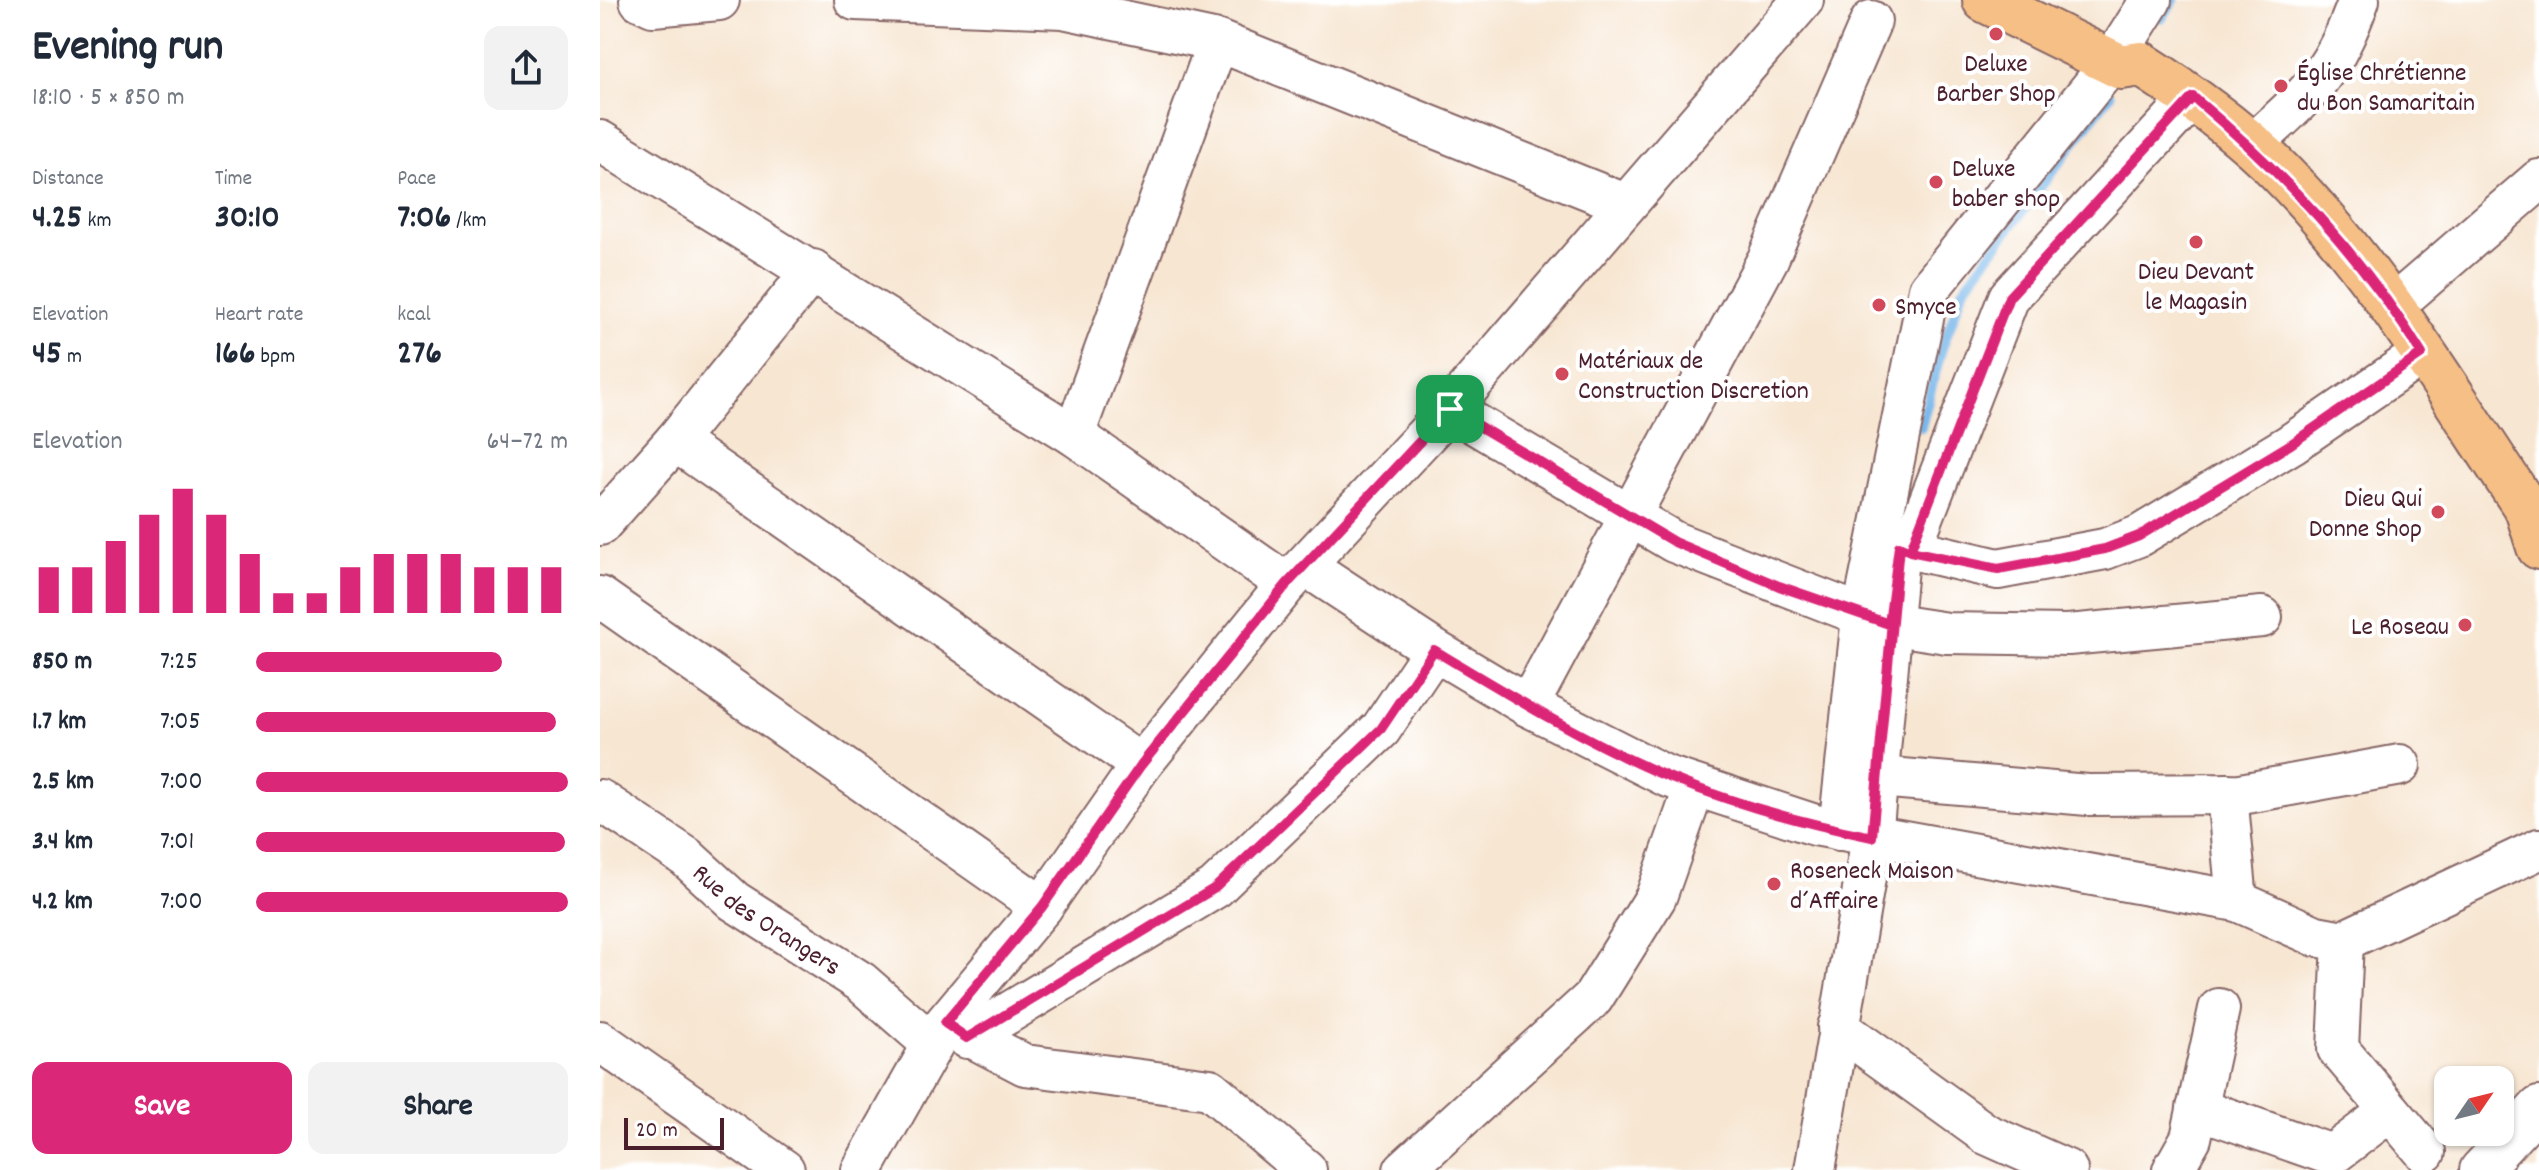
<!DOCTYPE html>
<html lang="en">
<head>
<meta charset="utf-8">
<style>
	:root { --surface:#fff; --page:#f2f2f3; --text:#1f2937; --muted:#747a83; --accent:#db2777 }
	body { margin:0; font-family:Dekko,sans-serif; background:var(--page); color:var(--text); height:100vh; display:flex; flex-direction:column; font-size:30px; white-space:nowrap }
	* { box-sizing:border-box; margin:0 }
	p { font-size:26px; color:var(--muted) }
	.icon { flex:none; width:44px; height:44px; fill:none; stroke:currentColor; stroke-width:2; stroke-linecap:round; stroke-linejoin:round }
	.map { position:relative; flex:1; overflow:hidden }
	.sheet { display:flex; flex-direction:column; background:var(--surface); width:600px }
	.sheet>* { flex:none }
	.needle { width:52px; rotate:55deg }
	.controls { position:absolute; left:1834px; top:1066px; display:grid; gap:16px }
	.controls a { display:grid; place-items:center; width:80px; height:80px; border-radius:16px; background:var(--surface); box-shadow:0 2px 6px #0004; font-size:40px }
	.scale { position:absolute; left:24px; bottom:20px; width:100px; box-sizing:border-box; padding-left:8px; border:4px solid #4a1f2b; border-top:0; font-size:22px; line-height:28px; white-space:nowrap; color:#4a1f2b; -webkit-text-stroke:6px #fff; paint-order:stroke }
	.pin { position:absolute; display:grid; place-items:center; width:68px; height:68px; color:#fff; margin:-34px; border-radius:16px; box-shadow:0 4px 12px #0006 }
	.round { display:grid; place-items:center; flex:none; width:84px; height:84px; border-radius:16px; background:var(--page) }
	.head { display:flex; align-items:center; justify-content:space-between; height:136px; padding:0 32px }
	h1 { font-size:44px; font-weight:700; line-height:60px }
	.figures { display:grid; grid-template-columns:repeat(3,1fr); gap:12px; height:136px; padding:8px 32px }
	.figures div { display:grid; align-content:center }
	.figures b { font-size:34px; font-weight:700 }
	.figures small { font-size:22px; font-weight:400 }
	.figures p { font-size:22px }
	.chart { height:224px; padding:16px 32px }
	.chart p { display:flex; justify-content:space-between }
	.chart svg { width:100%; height:144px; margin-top:8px; stroke:var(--accent); stroke-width:6 }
	.button { display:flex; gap:16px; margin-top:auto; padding:16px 32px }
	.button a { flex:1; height:92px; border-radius:16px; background:var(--accent); color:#fff; font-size:32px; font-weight:700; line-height:92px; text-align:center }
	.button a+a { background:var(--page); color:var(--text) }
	ul { padding:0 32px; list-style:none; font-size:26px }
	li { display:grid; grid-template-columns:128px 96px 1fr; align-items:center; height:60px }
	li i { height:20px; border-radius:10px; background:var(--accent) }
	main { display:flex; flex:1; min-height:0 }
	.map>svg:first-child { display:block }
</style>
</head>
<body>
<main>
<section class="sheet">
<div class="head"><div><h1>Evening run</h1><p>18:10 · 5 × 850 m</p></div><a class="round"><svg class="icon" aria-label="share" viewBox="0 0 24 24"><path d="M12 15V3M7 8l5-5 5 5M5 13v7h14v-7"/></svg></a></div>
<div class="figures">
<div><p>Distance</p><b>4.25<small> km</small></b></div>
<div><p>Time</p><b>30:10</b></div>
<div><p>Pace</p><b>7:06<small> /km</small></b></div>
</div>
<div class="figures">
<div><p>Elevation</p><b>45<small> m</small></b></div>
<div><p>Heart rate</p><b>166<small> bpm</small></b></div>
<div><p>kcal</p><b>276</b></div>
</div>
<div class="chart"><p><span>Elevation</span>64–72 m</p>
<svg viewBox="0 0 160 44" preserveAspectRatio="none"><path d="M5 44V30M15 44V30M25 44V22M35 44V14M45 44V6M55 44V14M65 44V26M75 44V38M85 44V38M95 44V30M105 44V26M115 44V26M125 44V26M135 44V30M145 44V30M155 44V30"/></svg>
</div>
<ul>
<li><b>850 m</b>7:25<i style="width:79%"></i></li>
<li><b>1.7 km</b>7:05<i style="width:96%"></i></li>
<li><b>2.5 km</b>7:00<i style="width:100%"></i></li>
<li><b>3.4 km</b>7:01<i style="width:99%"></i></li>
<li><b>4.2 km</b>7:00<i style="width:100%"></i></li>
</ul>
<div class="button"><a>Save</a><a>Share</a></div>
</section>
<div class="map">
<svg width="1939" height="1170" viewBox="0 0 1939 1170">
	<rect width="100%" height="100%" fill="#fff"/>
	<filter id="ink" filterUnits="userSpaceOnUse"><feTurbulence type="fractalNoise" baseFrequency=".0125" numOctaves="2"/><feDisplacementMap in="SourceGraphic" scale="16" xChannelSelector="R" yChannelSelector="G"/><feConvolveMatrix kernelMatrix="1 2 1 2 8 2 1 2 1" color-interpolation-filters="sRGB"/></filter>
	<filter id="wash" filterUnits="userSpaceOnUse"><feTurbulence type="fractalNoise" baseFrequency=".006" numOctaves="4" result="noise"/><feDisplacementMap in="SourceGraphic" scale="32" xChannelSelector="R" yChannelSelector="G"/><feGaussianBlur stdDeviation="1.8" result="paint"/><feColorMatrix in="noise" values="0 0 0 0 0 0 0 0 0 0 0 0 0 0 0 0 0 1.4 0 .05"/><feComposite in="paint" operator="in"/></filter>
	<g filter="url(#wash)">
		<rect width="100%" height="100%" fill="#f7e6d2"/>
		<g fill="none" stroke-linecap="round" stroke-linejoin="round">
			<path stroke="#77b7eb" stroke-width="10" d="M1562,18L1574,0
				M1321,427L1341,351L1363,290L1510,95"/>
		</g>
	</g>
	<g filter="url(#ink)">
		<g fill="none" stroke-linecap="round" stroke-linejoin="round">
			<g stroke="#876565" stroke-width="44">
				<g id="minor">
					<path d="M40,0L53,6L119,0"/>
					<path d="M255,0L463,8L618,41L474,435"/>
					<path d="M618,41L1025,204"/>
					<path d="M0,141L474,435L687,584"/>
					<path d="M1651,146C1708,94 1733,75 1759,0"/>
					<path d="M213,270L75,441L541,765"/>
					<path d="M1793,306L1939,180"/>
					<path d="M850,409L1074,542L1282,623L1347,633L1468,635L1662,617"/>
					<path d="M0,525L75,441"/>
					<path d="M1310,551L1409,297L1593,97"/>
					<path d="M706,566L834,650L928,706L1066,776L1215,825L1637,901"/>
					<path d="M0,597L442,907"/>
					<path d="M928,706L1168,259L1271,21"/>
					<path d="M1279,777L1488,795L1641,794L1800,765"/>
					<path d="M1627,794L1637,901L1716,936L1743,941L1738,1049L1825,1152"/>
					<path id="s1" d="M0,800L86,857L134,901L261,982L331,1043"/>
					<path d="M1239,830L1262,617L1329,289L1512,62L1551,0"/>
					<path d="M1743,941L1939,849"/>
					<path d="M352,1027L425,1065L610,1089L706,1170"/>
					<path d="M1238,1027L1386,1134L1467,1170"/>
					<path d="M367,1038L615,888L781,729L834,650"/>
					<path d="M0,1041L184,1170"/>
					<path d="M1597,1108L1732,1155L1790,1111"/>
					<path d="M262,1170L345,1023L442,907L541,765L687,584L850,409L1203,0"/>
					<path d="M804,1170L993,998L1056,897L1095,786"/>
					<path d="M1215,1170L1272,837L1299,546L1398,569L1505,549L1539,536L1691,444L1822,354"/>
					<path d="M1573,1170L1591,1138L1619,1009"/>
					<path d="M1880,1170L1939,1107"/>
				</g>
			</g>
			<g stroke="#876565" stroke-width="48">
				<path id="major" d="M1385,0L1521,67L1541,64C1585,92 1629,123 1667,159C1772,260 1846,389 1927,509L1939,547"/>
			</g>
			<use href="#minor" stroke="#fff" stroke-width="40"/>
			<use href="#major" stroke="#f5bf86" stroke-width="44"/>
		</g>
	</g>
	<g fill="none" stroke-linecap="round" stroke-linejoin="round" filter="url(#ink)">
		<g stroke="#fff" stroke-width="16">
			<path id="route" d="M850,409L687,584L541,765L442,907L345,1023L367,1038L615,888L781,729L834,650C909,695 986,742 1066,776C1131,803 1203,823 1272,837L1299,546L1310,551L1409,297L1593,97C1682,172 1761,254 1822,354L1691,444L1539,536L1505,549L1398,569L1310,551L1299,546L1289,624L1179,586L1074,542L850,409"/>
		</g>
		<use href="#route" stroke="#db2777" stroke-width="10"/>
	</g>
	<g fill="#d1495b" stroke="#fff" stroke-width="3">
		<circle cx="1396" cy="34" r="8"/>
		<circle cx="1681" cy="86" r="8"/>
		<circle cx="1336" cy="182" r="8"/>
		<circle cx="1596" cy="242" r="8"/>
		<circle cx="1279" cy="305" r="8"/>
		<circle cx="962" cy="374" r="8"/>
		<circle cx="1838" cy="512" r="8"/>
		<circle cx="1865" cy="625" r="8"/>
		<circle cx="1174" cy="884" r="8"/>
	</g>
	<g text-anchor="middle" stroke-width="8" stroke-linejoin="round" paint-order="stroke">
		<g font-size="26" fill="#4a1f2b" stroke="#fff" text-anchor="start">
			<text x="1396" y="71" text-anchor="middle">Deluxe<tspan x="1396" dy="30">Barber Shop</tspan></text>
			<text x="1697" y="80">Église Chrétienne<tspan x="1697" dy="30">du Bon Samaritain</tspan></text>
			<text x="1352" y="176">Deluxe<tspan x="1352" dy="30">baber shop</tspan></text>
			<text x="1596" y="279" text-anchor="middle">Dieu Devant<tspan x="1596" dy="30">le Magasin</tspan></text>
			<text x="1295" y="314">Smyce</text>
			<text x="978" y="368">Matériaux de<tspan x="978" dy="30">Construction Discretion</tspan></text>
			<text x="1822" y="506" text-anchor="end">Dieu Qui<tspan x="1822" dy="30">Donne Shop</tspan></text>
			<text x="1849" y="634" text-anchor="end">Le Roseau</text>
			<text x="1190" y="878">Roseneck Maison<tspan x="1190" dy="30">d´Affaire</tspan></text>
		</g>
		<g font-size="26" fill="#4a1f2b" stroke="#fff">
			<text dy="9" stroke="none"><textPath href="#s1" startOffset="206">Rue des Orangers</textPath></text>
		</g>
	</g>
</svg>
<div class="controls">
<a><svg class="needle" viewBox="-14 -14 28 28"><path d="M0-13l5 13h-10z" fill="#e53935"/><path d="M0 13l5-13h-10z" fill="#747a83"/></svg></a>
</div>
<div class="scale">20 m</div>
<div class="pin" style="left:850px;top:409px;background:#1e9e55"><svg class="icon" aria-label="arrive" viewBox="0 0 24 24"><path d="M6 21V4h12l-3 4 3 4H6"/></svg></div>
</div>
</main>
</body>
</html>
